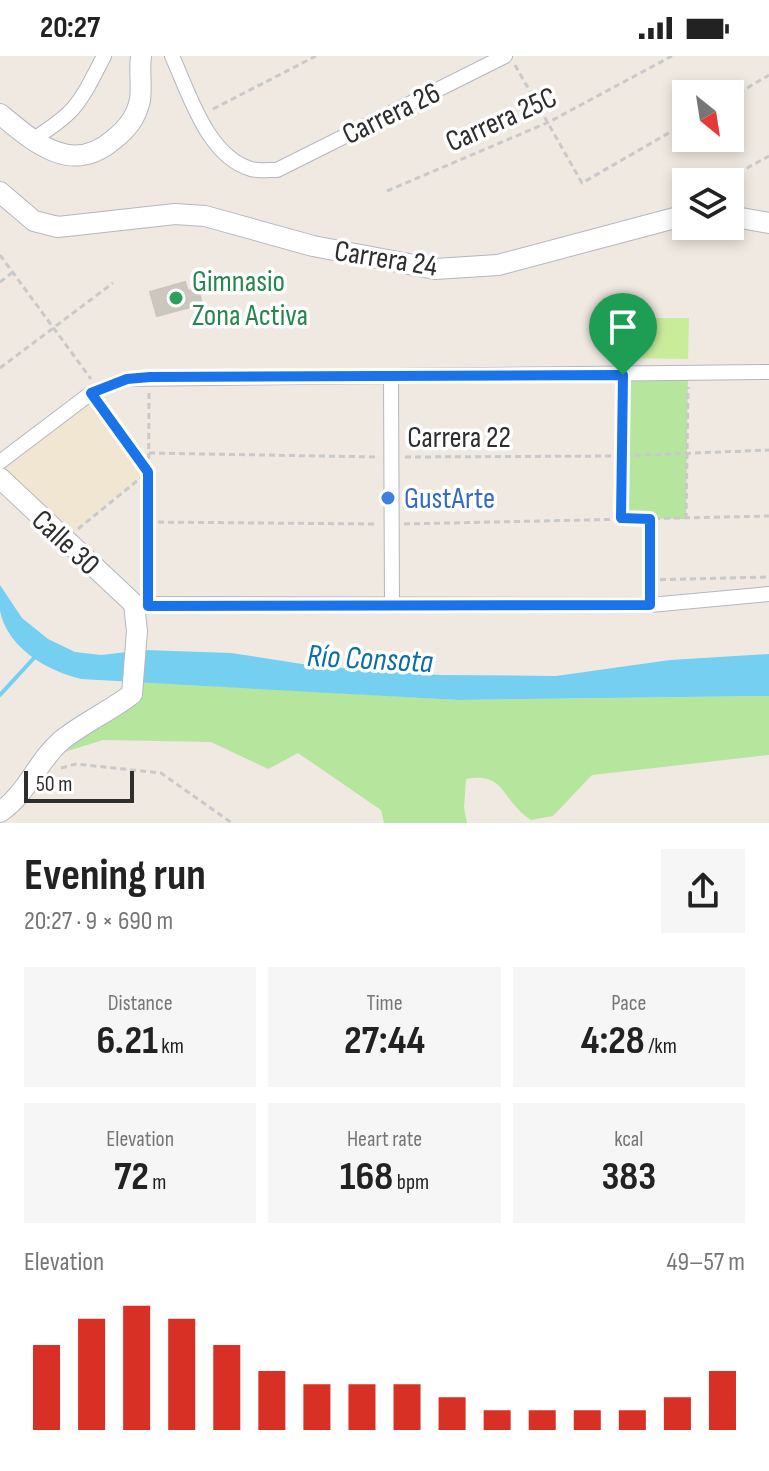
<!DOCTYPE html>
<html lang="en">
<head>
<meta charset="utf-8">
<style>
	:root { --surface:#fff; --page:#f6f6f6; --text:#222; --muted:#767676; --accent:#d93025 }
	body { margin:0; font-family:"Sofia Sans Condensed",sans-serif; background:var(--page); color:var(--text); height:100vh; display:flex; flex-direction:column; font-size:30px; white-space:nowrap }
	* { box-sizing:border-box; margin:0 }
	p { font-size:26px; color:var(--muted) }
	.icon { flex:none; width:44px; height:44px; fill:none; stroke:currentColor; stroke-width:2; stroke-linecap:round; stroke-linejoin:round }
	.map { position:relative; height:767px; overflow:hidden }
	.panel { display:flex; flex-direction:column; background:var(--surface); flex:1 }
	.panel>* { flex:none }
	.needle { width:52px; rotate:150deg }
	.tools { position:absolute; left:672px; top:24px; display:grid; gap:16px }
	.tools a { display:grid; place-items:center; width:72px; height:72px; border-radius:0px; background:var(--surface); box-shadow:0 4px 12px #0003; font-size:40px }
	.scale { position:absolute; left:24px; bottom:20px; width:110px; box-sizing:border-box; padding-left:8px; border:4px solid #2e2e2e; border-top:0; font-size:22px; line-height:28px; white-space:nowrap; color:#2e2e2e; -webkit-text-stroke:6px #fff; paint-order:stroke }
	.pin { position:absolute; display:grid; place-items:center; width:68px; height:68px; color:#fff; margin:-82px -34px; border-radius:50% 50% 50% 0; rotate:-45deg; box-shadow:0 0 8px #0007 }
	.pin .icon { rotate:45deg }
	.round { display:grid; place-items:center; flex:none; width:84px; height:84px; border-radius:0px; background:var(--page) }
	.summary { display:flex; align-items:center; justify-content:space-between; height:136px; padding:0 24px }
	h1 { font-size:44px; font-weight:700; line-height:60px }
	.metrics { display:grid; grid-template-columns:repeat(3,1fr); gap:12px; height:136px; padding:8px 24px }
	.metrics div { display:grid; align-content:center; border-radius:0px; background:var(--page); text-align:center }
	.metrics b { font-size:40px; font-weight:700 }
	.metrics small { font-size:22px; font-weight:400 }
	.metrics p { font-size:22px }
	.chart { height:224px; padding:16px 24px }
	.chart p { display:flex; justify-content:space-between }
	.chart svg { width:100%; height:144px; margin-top:8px; stroke:var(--accent); stroke-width:6 }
	.status { display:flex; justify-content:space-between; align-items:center; height:56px; padding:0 40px; background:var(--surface); direction:ltr }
	.status svg { height:22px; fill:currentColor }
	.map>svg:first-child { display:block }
</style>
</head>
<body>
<div class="status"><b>20:27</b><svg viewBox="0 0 49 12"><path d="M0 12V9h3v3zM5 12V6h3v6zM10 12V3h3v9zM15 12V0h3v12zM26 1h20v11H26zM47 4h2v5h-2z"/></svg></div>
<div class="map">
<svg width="769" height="767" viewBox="0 0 769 767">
	<rect width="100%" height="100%" fill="#efe9e1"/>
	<path fill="#f0e6d1" d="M91,337L148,416L63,485L0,422V406Z"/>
	<path fill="#b6e59e" d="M688,316L686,463L621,462L623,319Z
		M138,625L458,644L769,640V699L592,719L553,760L531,764C501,745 506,715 466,723L464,752L467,767H384L381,754L298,697L268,713L211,686L103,684L55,699Z"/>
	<path fill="#c9ec9a" d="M626,262H689L688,303L625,302Z"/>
	<path fill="#75cff0" d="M0,529L22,562L48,583L75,596L101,599L144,594L231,597L315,610L440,619L556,620L670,604L769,598V640L458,644L81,623C48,615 8,593 0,555C0,547 0,537 0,529Z"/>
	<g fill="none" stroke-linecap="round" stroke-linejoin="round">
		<path stroke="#75cff0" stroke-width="4" d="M0,639L34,602"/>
	</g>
	<path fill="#cbc7bf" stroke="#cbc5ba" stroke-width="2" d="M185,226L188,235L198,232L202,248L157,260L150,236Z"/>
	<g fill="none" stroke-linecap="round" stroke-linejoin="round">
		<g stroke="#b4b7c1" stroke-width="16">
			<path id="minor" d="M172,0C189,37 207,100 251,113C258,115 269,114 277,114L505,0
				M32,84C78,55 79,48 104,0
				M391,321L392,547
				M0,406L91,337L127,323L769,316
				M134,548L650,549L769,538"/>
		</g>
		<g stroke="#b4b7c1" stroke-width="22">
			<path id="secondary" d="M0,58C34,86 71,120 113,84C127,73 136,62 140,44C142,30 139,14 141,0
				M0,136L34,165L58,171L175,158L205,160L313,190L435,213L498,209L686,159
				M730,160L769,167
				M0,422L134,548L137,575L132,638C110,655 83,667 62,684C37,705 28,737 0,756"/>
		</g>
		<path stroke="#c9c9c9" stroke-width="3" stroke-dasharray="6 4" stroke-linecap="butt" d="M515,9L582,127L686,67
			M730,42L769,19
			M213,53L316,0
			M738,117L769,100
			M387,135L549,66L672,0
			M0,199L91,323
			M0,226L13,216
			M0,312L113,227
			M149,397L377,401
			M405,401L622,400L769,394
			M621,462L623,330
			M650,463V535
			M686,463L688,331
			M148,466L376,468
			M404,468L769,460
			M78,473L148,416L100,350
			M650,524L769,521
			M148,533L149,336
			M61,712L76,708L161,717L232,767"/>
		<use href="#minor" stroke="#fff" stroke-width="14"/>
		<use href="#secondary" stroke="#fff" stroke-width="20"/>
	</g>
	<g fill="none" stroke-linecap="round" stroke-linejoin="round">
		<g stroke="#fff" stroke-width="16">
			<path id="route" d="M623,319L621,462L650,463V549L148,550V416L91,337L127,323L150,321Z"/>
		</g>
		<use href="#route" stroke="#1a73e8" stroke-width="10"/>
	</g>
	<circle fill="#2e9e5b" stroke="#fff" stroke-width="3" cx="176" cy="242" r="8"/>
	<circle fill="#3f7fe0" stroke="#fff" stroke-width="3" cx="388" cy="442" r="8"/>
	<g text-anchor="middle" stroke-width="7" stroke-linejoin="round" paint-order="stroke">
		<g font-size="30" fill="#2e2e2e" stroke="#fff">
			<text transform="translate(391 57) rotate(-26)" y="10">Carrera 26</text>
			<text transform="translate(501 63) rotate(-24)" y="10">Carrera 25C</text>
			<text transform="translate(386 202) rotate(9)" y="10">Carrera 24</text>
			<text x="459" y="391">Carrera 22</text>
			<text transform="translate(66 486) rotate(43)" y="10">Calle 30</text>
		</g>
		<g font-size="30" fill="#27864d" stroke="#fff" text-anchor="start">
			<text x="192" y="235">Gimnasio<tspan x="192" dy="34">Zona Activa</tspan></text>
		</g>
		<g font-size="30" fill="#366cbe" stroke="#fff" text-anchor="start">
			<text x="404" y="452">GustArte</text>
		</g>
		<g font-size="32" font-style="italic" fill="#0d6fa3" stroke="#fff">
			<text transform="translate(370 602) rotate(3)" y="11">Río Consota</text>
		</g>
	</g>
</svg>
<div class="tools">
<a><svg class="needle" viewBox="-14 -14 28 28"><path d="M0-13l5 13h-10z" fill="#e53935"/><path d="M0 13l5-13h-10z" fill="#767676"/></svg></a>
<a><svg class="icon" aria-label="layers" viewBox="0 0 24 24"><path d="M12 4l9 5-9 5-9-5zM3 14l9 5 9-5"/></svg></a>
</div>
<div class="scale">50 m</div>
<div class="pin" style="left:623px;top:319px;background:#1e9e55"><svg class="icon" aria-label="arrive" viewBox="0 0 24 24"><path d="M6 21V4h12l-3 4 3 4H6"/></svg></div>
</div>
<section class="panel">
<div class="summary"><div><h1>Evening run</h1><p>20:27 · 9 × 690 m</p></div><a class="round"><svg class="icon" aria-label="share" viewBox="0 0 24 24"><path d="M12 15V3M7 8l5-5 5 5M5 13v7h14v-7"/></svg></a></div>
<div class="metrics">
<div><p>Distance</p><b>6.21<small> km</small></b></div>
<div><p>Time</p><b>27:44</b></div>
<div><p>Pace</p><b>4:28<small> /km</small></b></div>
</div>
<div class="metrics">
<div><p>Elevation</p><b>72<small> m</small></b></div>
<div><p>Heart rate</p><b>168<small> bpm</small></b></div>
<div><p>kcal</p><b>383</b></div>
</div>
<div class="chart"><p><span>Elevation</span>49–57 m</p>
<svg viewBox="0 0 160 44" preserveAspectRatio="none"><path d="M5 44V18M15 44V10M25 44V6M35 44V10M45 44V18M55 44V26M65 44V30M75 44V30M85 44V30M95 44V34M105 44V38M115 44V38M125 44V38M135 44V38M145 44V34M155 44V26"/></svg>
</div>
</section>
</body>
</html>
